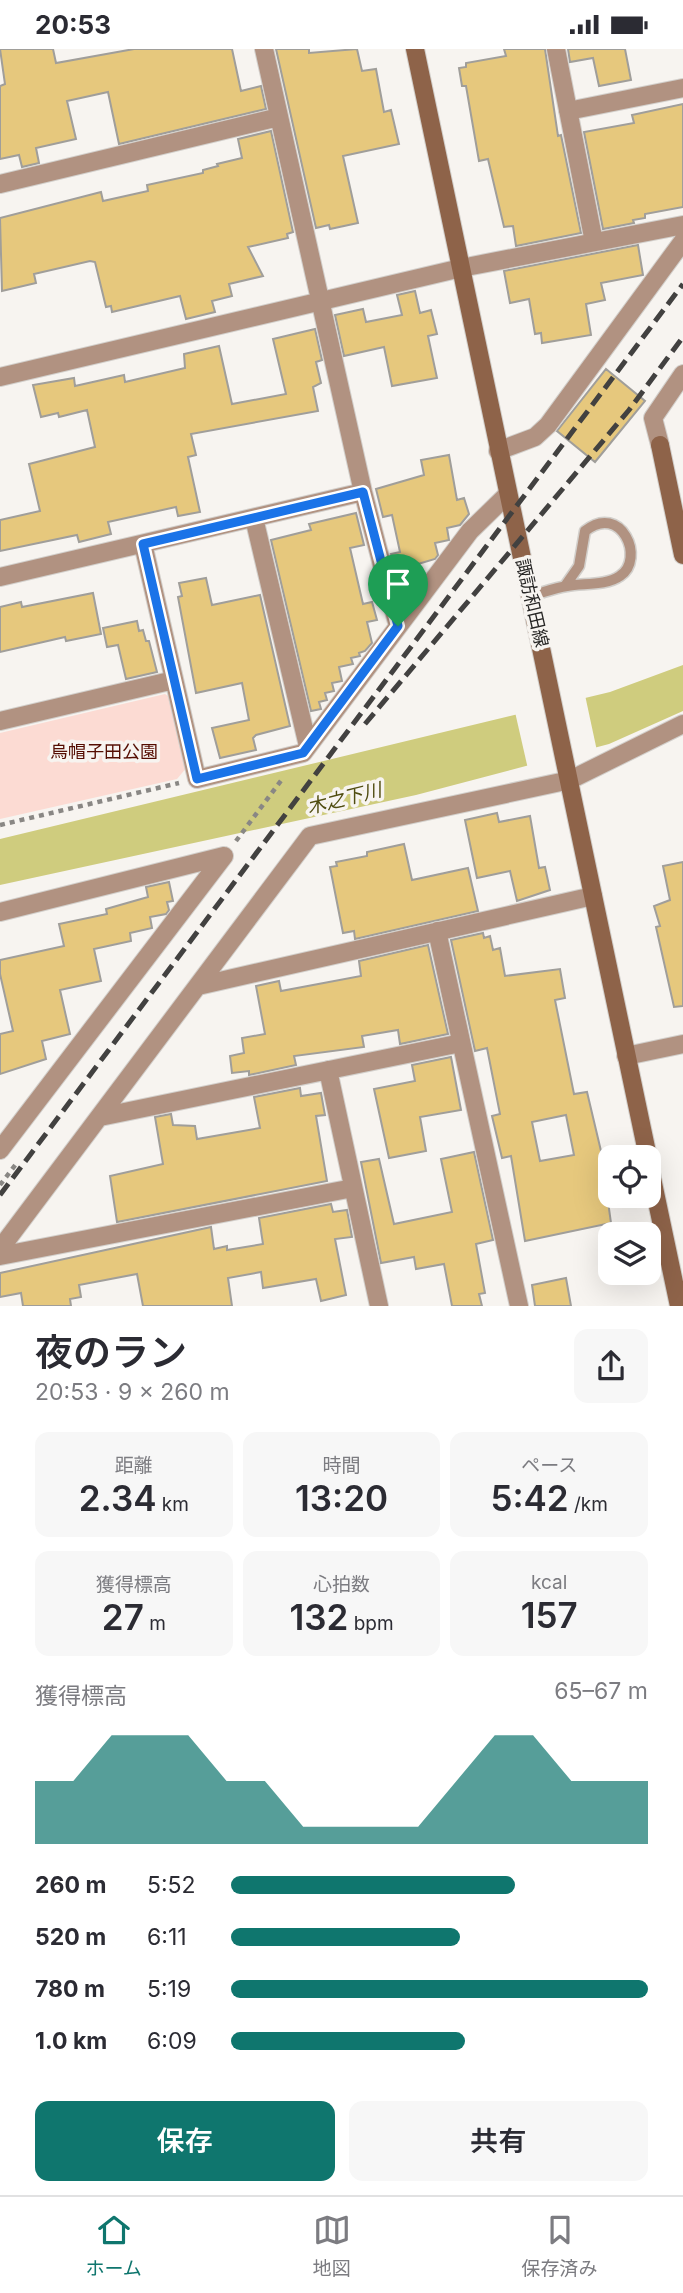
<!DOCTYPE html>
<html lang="ja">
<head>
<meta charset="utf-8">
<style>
	:root { --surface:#fff; --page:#f7f7f7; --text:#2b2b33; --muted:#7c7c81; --line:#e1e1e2; --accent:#0f766e }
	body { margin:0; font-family:Inter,"Noto Sans JP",sans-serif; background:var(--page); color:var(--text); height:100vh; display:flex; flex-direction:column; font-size:26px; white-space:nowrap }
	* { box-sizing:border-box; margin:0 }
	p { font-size:23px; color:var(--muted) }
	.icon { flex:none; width:38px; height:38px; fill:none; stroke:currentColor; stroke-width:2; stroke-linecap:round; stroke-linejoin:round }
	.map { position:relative; height:1257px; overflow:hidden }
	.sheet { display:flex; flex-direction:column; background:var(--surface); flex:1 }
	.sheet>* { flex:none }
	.controls { position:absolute; left:598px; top:1096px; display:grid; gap:14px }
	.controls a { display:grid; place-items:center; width:63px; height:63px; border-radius:14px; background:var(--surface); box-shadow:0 7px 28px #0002; font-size:35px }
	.pin { position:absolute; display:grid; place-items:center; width:60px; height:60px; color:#fff; margin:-72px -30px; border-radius:50% 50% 50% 0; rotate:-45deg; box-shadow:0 0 7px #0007 }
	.pin .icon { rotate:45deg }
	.round { display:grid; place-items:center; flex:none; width:74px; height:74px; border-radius:14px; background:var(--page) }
	.headline { display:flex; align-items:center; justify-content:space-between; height:119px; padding:0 35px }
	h1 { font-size:38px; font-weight:600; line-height:52px }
	.stats { display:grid; grid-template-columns:repeat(3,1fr); gap:10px; height:119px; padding:7px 35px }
	.stats div { display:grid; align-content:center; border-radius:14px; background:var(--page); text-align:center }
	.stats b { font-size:35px; font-weight:600 }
	.stats small { font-size:19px; font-weight:400 }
	.stats p { font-size:19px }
	.chart { height:196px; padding:14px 35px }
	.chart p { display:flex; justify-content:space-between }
	.chart svg { width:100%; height:126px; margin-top:7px; fill:var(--accent); opacity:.7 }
	.button { display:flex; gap:14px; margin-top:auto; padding:14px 35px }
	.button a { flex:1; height:80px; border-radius:14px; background:var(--accent); color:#fff; font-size:28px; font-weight:600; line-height:80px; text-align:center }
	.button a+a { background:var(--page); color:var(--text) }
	ul { padding:0 35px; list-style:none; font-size:23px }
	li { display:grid; grid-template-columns:112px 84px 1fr; align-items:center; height:52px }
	li i { height:18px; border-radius:9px; background:var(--accent) }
	.status { display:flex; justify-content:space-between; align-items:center; height:49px; padding:0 35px; background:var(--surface); direction:ltr }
	.status svg { height:19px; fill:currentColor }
	.dock { display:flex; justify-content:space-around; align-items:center; height:98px; border-top:2px solid var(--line); background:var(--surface); font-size:19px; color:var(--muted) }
	.dock a { display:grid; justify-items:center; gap:4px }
	.dock .on { color:var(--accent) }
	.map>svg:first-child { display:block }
</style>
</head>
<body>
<div class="status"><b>20:53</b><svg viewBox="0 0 49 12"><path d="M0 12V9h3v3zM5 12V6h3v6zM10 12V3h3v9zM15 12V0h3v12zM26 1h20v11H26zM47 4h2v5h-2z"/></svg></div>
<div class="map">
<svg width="683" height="1257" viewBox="0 0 683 1257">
	<rect width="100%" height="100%" fill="#f7f4f0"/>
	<path fill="#fcdbd3" d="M165,645L172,650L187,718L177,730L0,770V684Z"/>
	<path fill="#cfcc7e" d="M683,616V662L609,695L416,746L0,836V790L610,643Z"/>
	<path fill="#f7f4f0" d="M585,646L597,702L528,720L515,663Z"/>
	<path fill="#e6c87d" stroke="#a09e9a" stroke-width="2" fill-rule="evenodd" d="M0,0H53L56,14L134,0H232L241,42L261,37L266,60L119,95L108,43L67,52L76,90L36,99L39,114L22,118L19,106L0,110V37L5,35Z
		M276,0H309V4L357,0L362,22L376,20L384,63L391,61L399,95L343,107L358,174L330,180L329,176L316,179Z
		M504,0H545L558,87L561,86L581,184L516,197L513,177L504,178L488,110L479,112L466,37H462L459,19L466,18V14L506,7Z
		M568,0H625L631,31L599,37L593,9L570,13Z
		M683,55V158L645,165V169L633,171L634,174L603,180L584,83L634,74L632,66Z
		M271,82L293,183L287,185L288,189L248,198L263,227L229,235L232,247L212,252L215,263L186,270L180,247L112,263L111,257L106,258L95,213L90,212L34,225L36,234L2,242L0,169L101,143L103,152L148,142L147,136L203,124V121L218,117L217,115L242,109L238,90Z
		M638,196L643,226L601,234L605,251L586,255L591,286L542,294L541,284L535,285L529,250L510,254L504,222Z
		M415,242L420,264L431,261L437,285L428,287L437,329L392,337L384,298L344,307L335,266L363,260L366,273L402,266L397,246Z
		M315,280L322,311L316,313L321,334L313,338L318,362L191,385L196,406L188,408L200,463L178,467L176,458L108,473L111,485L79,493L77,486L0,502V471L40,462L29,415L95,398L87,361L59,368L58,364L41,368L33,336L74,329L75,337L124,326L125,333L185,319L184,305L219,297L232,355L286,345L273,290Z
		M606,320L645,352L595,413L557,382Z
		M449,406L457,451L464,449L469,465L460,476L447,479L449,491L435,494L438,506L435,510L418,515L421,527L415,536L400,539L391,505L400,503L392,466L383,468L376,440L424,426L421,411Z
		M356,464L364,496L350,499L363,555L372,553L377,571L367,573L372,594L365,602L359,604L360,607L351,609L353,615L339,618L342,632L332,634L334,642L325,644L327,651L319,653L321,660L311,662L271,491L311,481L309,475Z
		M206,529L212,556L260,546L290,677L256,686L253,689L256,701L220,709L212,679L249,671L242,634L196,644L178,548L182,547L179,534Z
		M93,544L101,585L66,592L65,588L0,603V558L21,553L22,558Z
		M137,572L139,582L143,581L146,592H149L157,623L126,630L118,596L107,598L103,579Z
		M497,764L499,773L530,767L539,819L545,818L550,841L517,852L510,822L477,829L465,771Z
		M404,795L412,831L468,819L478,862L355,890L354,882L343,884L330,818L337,817L336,813L367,807V803Z
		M683,813V957L674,958L656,878L660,877L654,857L670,851L663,817Z
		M169,833L173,852L167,853L169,861L166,865L150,868L152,879L130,884L131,892L94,900L101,932L60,941L70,985L42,992L46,1010L0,1025V985L13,982L0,925V911L64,897L59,875L107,865L106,860L148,848L146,838Z
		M483,884L484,889L490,887L493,901L500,899L505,927L560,920L565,949L555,951L574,1045L587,1043L601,1102L611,1174L525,1192L511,1107L502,1109L492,1067L500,1065L487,999L475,1002L451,891ZM566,1066L574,1106L540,1112L532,1073Z
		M428,896L448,985L400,995L398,981L362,987L364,998L294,1007L296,1016L249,1026V1022L232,1024L230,1007L244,1004L242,989L265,985L256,937L279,932L281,942L361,927L359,912Z
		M451,1008L461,1061L420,1068L426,1102L389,1109L374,1040L415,1032L412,1016Z
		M300,1039L301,1047L321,1044L325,1066L316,1067L327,1132L117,1173L110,1127L163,1115L155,1068L171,1065L173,1076L195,1077L197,1090L260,1079L254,1048Z
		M474,1103L493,1191L476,1195L485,1244L479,1245L482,1257H452L444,1215L416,1220L414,1208L381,1214L361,1113L379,1110L394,1175L452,1163L441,1110Z
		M331,1155L333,1163L347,1161L352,1188L335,1190L346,1246L321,1252L316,1230L263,1239L261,1223L228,1229L232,1257H143L137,1225L79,1236L81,1248L70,1250L71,1257H23L21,1244L0,1248V1224L211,1178L214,1200L227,1197V1201L263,1195L259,1169Z
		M566,1229L571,1257H535L532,1236Z"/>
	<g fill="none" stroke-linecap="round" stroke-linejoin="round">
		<g stroke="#d2cfcb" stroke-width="13">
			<path id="lane" d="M530,547C542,544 554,539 567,537C583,534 606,537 620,527C646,510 621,453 585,482L579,517L565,537"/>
		</g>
		<g stroke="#d2cfcb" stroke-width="20">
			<path id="street" d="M264,0L363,443L398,577
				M556,0L594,193
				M568,62L683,39
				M0,135L279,68
				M0,328L461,219L683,176
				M660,396L653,369L683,325
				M498,402L535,388L548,376L683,192
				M254,469L308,697
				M143,495L197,730L303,704L470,482L507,446
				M0,528L363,443
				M0,672L174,631
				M0,863L224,807
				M437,882L519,1257
				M198,937L593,847
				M626,1007L683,995
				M328,1021L379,1257
				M100,1068L461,994
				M0,1101L224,807
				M0,1200L310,787L570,731L683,675
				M0,1207L353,1139"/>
		</g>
		<g stroke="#d2cfcb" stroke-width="20">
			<path id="secondary" d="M415,0L648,1108
				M660,396L683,506
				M649,1115L679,1257"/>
		</g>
		<path stroke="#898784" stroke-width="4.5" stroke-dasharray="5 5" stroke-linecap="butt" d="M0,776L179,734
			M236,792L283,729
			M0,1136L16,1115"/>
		<use href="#lane" stroke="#b19281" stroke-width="10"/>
		<use href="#street" stroke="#b19281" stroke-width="18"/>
		<use href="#secondary" stroke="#8e6349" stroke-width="18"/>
		<path stroke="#424140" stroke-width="5" stroke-dasharray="14 7" stroke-linecap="butt" d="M365,675L629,361L683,288
			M0,1146L683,235"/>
	</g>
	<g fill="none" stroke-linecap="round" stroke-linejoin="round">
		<g stroke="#fff" stroke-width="14">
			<path id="route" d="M363,443L398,577L303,704L197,730L143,495Z"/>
		</g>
		<use href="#route" stroke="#1a73e8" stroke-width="9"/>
	</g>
	<g text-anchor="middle" stroke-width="7" stroke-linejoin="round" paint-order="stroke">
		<g font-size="18" fill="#272625" stroke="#f7f4f0">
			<text transform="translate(532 554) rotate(77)" y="6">諏訪和田線</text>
		</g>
		<g font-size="18" fill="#540d02" stroke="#f7f4f0">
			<text x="104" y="709">烏帽子田公園</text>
		</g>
		<g font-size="19" font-style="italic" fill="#504d11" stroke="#f7f4f0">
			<text transform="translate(344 749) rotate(-14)" y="7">木之下川</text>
		</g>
	</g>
</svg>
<div class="controls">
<a><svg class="icon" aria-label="locate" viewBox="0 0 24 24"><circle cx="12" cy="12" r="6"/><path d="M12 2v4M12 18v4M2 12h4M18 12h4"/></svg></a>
<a><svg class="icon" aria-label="layers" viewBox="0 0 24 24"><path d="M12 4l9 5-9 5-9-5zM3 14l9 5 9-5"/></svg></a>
</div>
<div class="pin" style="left:398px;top:577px;background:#1e9e55"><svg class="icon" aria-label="arrive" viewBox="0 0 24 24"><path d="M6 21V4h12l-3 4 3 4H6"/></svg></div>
</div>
<section class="sheet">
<div class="headline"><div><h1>夜のラン</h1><p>20:53 · 9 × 260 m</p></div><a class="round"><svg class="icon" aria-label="share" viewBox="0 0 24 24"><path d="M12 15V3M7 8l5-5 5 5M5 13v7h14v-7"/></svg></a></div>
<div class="stats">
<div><p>距離</p><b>2.34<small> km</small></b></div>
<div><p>時間</p><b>13:20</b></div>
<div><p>ペース</p><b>5:42<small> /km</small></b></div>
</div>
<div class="stats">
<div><p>獲得標高</p><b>27<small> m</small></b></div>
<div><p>心拍数</p><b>132<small> bpm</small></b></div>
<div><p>kcal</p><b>157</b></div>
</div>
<div class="chart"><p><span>獲得標高</span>65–67 m</p>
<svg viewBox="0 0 160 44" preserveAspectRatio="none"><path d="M0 44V22L10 22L20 6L30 6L40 6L50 22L60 22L70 38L80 38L90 38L100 38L110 22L120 6L130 6L140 22L150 22L160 22V44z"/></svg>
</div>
<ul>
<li><b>260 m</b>5:52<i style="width:68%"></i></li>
<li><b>520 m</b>6:11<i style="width:55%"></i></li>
<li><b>780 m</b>5:19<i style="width:100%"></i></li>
<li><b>1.0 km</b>6:09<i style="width:56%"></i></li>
</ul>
<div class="button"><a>保存</a><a>共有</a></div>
</section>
<nav class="dock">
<a class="on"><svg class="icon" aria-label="home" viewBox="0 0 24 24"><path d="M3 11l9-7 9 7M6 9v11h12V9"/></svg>ホーム</a>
<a><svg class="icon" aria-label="map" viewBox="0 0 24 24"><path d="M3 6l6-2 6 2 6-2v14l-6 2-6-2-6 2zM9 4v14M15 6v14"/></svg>地図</a>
<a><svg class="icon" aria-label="saved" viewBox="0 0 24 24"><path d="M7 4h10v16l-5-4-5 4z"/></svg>保存済み</a>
</nav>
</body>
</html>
